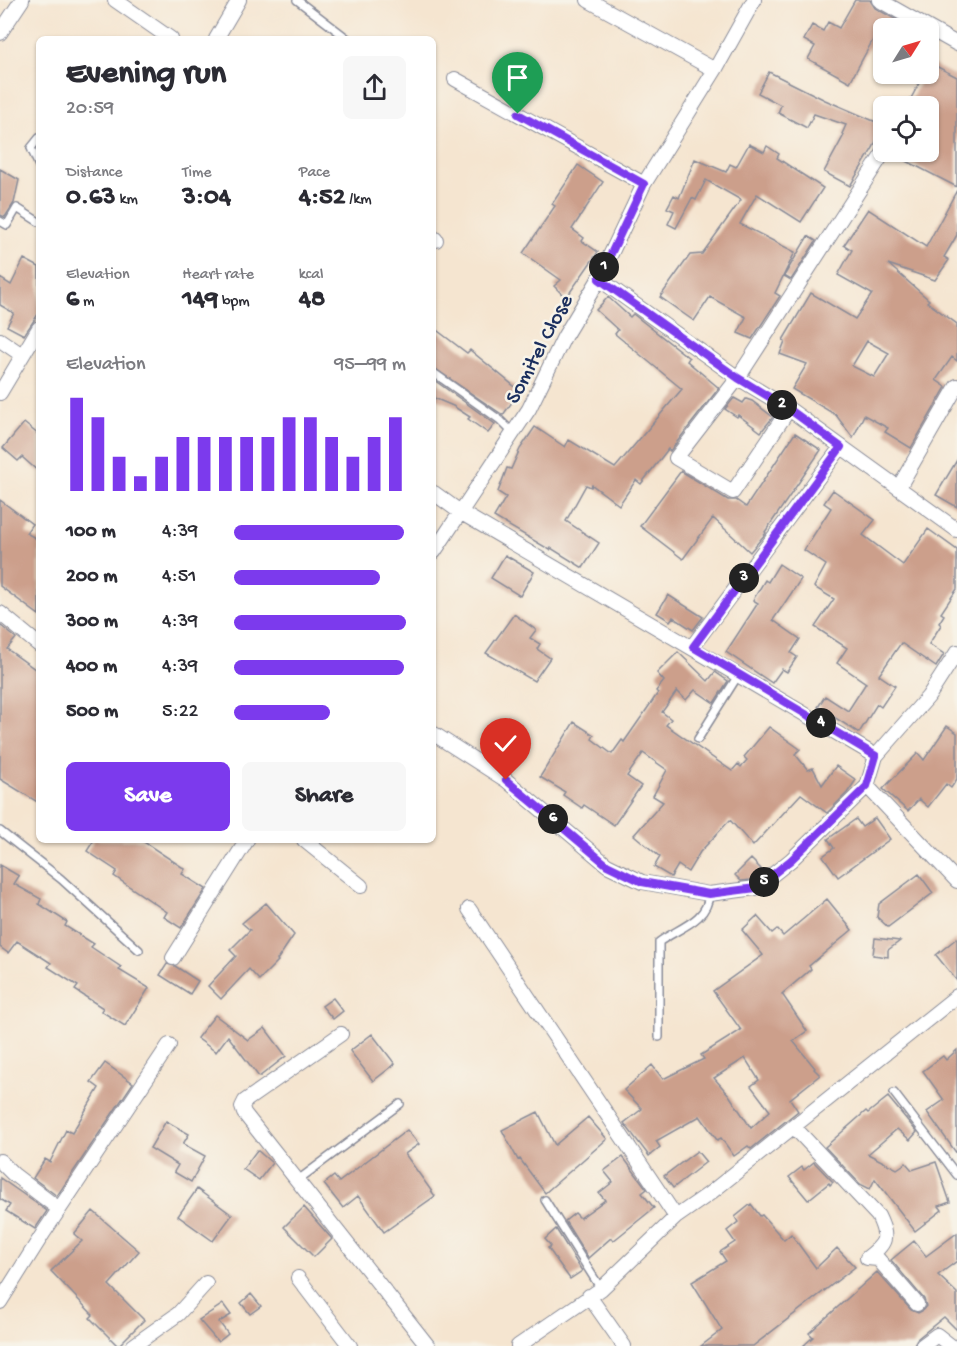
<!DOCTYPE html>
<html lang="en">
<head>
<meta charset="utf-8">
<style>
	:root { --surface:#fff; --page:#f7f7f7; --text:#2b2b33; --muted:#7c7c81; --accent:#7c3aed }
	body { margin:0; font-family:"Gochi Hand",sans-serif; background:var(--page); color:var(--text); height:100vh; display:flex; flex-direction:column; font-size:22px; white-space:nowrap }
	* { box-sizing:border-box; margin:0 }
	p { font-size:20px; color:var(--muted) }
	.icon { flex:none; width:33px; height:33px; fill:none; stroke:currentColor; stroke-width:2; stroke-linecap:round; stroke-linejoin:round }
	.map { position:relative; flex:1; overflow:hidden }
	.sheet { position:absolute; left:36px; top:36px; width:400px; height:807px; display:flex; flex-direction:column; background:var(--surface); border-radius:9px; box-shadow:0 2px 4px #0004 }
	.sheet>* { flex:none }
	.needle { width:39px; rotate:53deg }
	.fabs { position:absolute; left:873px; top:18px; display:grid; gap:12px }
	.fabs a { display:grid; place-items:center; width:66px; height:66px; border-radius:9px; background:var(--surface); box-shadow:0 2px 4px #0004; font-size:30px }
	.pin { position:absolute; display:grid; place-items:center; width:51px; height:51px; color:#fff; margin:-62px -26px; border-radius:50% 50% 50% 0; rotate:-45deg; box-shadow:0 0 6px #0007 }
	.pin .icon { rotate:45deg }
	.km { position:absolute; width:30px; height:30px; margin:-15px; border-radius:50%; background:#222; color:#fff; font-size:16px; line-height:30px; text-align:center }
	.round { display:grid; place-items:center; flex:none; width:63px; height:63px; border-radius:9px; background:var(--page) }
	.summary { display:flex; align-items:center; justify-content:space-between; height:102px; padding:0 30px }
	h1 { font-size:33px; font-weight:700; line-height:45px }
	.figures { display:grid; grid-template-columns:repeat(3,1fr); gap:9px; height:102px; padding:6px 30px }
	.figures div { display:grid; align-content:center }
	.figures b { font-size:26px; font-weight:700 }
	.figures small { font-size:16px; font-weight:400 }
	.figures p { font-size:16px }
	.chart { height:168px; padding:12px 30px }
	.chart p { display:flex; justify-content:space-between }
	.chart svg { width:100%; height:108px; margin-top:6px; stroke:var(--accent); stroke-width:6 }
	.button { display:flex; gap:12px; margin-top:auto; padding:12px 30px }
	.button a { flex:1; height:69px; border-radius:9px; background:var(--accent); color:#fff; font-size:24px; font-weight:700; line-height:69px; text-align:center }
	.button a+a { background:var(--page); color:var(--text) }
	ul { padding:0 30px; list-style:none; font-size:20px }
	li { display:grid; grid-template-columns:96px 72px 1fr; align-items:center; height:45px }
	li i { height:15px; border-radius:8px; background:var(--accent) }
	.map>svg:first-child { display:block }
</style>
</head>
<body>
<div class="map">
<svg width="957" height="1346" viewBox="0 0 957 1346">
	<rect width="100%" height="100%" fill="#f7f3e8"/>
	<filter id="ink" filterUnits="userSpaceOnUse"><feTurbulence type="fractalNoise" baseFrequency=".0167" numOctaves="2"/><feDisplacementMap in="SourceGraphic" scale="12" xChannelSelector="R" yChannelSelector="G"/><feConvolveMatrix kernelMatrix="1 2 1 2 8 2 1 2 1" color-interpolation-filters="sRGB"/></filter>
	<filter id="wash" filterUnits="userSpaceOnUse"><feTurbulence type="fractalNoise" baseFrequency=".008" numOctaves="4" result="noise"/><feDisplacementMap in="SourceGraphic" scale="24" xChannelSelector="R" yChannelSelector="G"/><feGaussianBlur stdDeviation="1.35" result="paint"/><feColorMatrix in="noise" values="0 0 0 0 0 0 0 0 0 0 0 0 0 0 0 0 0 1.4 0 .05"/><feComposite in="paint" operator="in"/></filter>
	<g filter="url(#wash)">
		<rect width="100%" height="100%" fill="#f5e5d0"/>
		<g id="blocks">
			<path fill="#cc9f8b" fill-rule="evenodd" d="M855,0H870L875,8L911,28H884V40L875,36L850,82L808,59L815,46L804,40L812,25L823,31L828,22L839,28Z
				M930,63L957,77V187L893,154V152H928V106H907L924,74H928Z
				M769,72L825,100L883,125L873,148L850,186L824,172L844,135L842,134L846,125L814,114L807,128L778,113L781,105L758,93Z
				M749,144L764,152L767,146L779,154L777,158L823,188L801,222L757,194L740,224L795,252L775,293L780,296L752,339L738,333L746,317L710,297L694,321L660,297L690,255L702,254L741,200L706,180L696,200L692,198L676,228L668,224L674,211L667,208L674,195L679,198L695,159L726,172L730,164L736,167Z
				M578,165L603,182L572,229L584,238L582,241L598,252L566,298L554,286L561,280L523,253L555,206L552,204Z
				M0,169L19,180L14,203L5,217L0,215Z
				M957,190V235L944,257L949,260L935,280L888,264L929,300L927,302L957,324V361L952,357L936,380L946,387L911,448L885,432L888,428L864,415L853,438L836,415L792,389L807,364L780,354L785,341L783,340L811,293L855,319L872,294L838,275L852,250L844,245L868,209L926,247ZM867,341L889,353L874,377L852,366Z
				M808,236L816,241L791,280L784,276Z
				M24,259L39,267V313L24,335L7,326L14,313L0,305V278L11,285Z
				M608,297L630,317L633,314L689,358L687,361L719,388L673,447L670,451L668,449L641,484L636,480L619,505L592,485L591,487L586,485L566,521L599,543L583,568L551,548L550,550L494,517L506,497L498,492L507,468L511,469L520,449L535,427L565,447L569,440L615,468L682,389L615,334L618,330L596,310Z
				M434,328L467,353L470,350L520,391L503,415L434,368Z
				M434,380L495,424L488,433L468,419L470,417L453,406L434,398Z
				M734,398L743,403L746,399L752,401L773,417L761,432L738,415L737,417L725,409Z
				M24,423L39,435V472L22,457L18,461L3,448Z
				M795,433L821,450L765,532L766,533L750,552L713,518L683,559L640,526L681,471L728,500H736L746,507Z
				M957,460V507L936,495Z
				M833,490L875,520L863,535L903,565L928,529L957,550V589L941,613L944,615L939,623L941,625L929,644L944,654L936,667L901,643L879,675L895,686L881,707L877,704L859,733L818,707L825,696L848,711L866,683L837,663L847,648L815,627L834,599L814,587L826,565L804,550L831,508L824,503Z
				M0,500L32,524L26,533L39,540V615L0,586Z
				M505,555L534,572L520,596L491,578Z
				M779,564L801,579L773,620L800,639L791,653L797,657L787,672L782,669L772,683L726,652L758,603L753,600L765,580L768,582Z
				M668,595L703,617L693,630L673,617L670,621L657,613Z
				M514,614L536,630L530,638L540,644L537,649L550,658L534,681L486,653Z
				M0,625L16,638L7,649L39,672V803L0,779Z
				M678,652L708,681L715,672L728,681L714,703L695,690L686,700L677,691L662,712L671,719L666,725L732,771L738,764L741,767L747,760L744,757L769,727L800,749L795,754L808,770L813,768L822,785L836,766L856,780L847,793L827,813L801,794L753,846L730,820L700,852L688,872L678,865L671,877L654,867L660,857L634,835L663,802L653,796L667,770L643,753L627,776L641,786L614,825L584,805L582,808L563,795L565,792L540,777L574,722L594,735L592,739L612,754L622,740L624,742L658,693L656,691L664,681L657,673Z
				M947,726L957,733V779L951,788L946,784L928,807L919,799L908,811L883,789L918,753L924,760Z
				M875,818L890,839L838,877L823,856L834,848L828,839L856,819L862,827Z
				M94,840H141L185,869L182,874L206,889L181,928L164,917L167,912L114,876L117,871L87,851Z
				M751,859L761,869L751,880L741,881L735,875Z
				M0,865L19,876L14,884L41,899L39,904L67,922L65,926L94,944L91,947L121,967L119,970L149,988L125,1026L101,1011L103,1008L75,990L78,986L48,967L51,963L17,941L8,953L0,947Z
				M919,874L933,893L888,927L877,917L879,904Z
				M827,899L852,930L809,966L811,969L782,994L807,1031L793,1041L815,1068L814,1069L820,1075L790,1099L798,1111L751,1149L748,1146L734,1156L721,1138L717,1140L700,1116L656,1141L660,1147L649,1156L624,1123L642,1109L624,1090L652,1065L663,1079L704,1059L701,1055L741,1030L713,991L763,955L742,930L757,916L772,933L777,929L783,936ZM745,1058L759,1080L751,1086L770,1111L751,1128L729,1095L714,1078Z
				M266,903L294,935L277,960L278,961L259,980L249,969L221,999L208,986L236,956L230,950L250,930L242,923Z
				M875,938L900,941L888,950V957L873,955Z
				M957,938V981L936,955Z
				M167,964L175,966L198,981L190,994L160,975Z
				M333,998L343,1011L333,1019L322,1006Z
				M215,1015L248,1040L265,1028L286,1056L259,1077L228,1036L216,1052L197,1038Z
				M372,1034L395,1064L373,1081L350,1051Z
				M957,1050V1154L927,1112L944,1100L923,1071L943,1056L946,1060Z
				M105,1063L133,1083L57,1196L33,1178L45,1159L50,1162L66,1130L72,1133L99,1088L91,1082Z
				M888,1097L917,1132L910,1140L897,1129L868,1154L897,1169L906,1163L912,1170L936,1162L950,1202L939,1206L942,1210L915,1231L875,1179L870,1189L860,1184L825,1147L866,1111L868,1113Z
				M538,1112L555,1145L588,1117L607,1139L545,1193L520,1159L518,1160L502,1130Z
				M166,1121L189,1134L183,1144L205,1156L191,1182L174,1172L178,1165L150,1148Z
				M407,1130L419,1144L405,1154L435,1196L384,1232L358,1196L343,1208L324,1184L334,1176L339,1182Z
				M257,1150L272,1163L259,1180L243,1169Z
				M697,1151L706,1162L673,1188L664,1176Z
				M623,1157L647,1189L642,1193L654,1208L613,1241L611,1238L588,1258L565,1221L575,1213L580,1218L605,1200L599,1193L613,1182L604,1171Z
				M814,1162L833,1182L830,1185L829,1183L808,1200L789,1177L802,1167L804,1170Z
				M0,1178L47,1211L35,1229L6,1211L10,1205L0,1199Z
				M197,1189L232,1215L213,1241L178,1216Z
				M751,1204L760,1216L762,1215L784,1240L791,1234L816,1268L837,1248L855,1267L753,1346H701L722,1330L692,1282L726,1261L720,1252L735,1242L727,1231L738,1222L735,1217Z
				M304,1207L332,1239L314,1257L284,1227Z
				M93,1211L139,1251L109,1285L144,1320L118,1346L90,1318L93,1315L51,1271L82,1241L74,1234Z
				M556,1229L582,1271L570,1279L548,1248L551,1246L545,1239Z
				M957,1233V1261L938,1275L957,1293V1330L944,1317L917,1339L913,1346H803L813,1337L809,1333L877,1272L911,1310L918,1313L922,1311L926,1306L924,1299L891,1260L914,1241L926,1256Z
				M251,1294L261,1306L250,1314L241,1303Z
				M223,1304L231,1315L219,1322L228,1334L218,1342L199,1320Z"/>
		</g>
	</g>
	<g filter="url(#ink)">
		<use href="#blocks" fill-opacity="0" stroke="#888a97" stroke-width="1.5"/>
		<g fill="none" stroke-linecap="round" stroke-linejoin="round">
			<g stroke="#888a97" stroke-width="10">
				<path id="service" d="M297,0L348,39
					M39,138L31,148L39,166
					M0,221L7,225L17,208L39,222
					M434,373L500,420L513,433
					M698,739L739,674
					M0,831L61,879L139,950
					M659,1037V942C678,928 708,921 709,894
					M894,1093L957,1175
					M298,1180L400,1104
					M545,1200L601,1289"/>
			</g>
			<g stroke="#888a97" stroke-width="16">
				<path id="minor" d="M115,0L171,39
					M588,0L715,70
					M879,0L957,44
					M0,33L22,0
					M216,39L239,0
					M455,79L644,184
					M434,238L436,240
					M599,279L738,378L789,409L957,530
					M0,340L22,355
					M0,393L39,328
					M789,409L733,492L676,458L738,378L884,152
					M899,487L957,386
					M434,493L460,512L876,756
					M434,552L529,409L564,337L599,279L644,184L715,70L754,0
					M0,613L39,645
					M692,647L841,447
					M434,734L506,780L607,865L642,882L709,894L756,888L791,860L867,786L876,756L928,697L957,652
					M867,786L957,881
					M304,840L361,886
					M469,909L676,1217
					M173,958L247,840
					M341,1034L245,1101L242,1107L244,1113L428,1346
					M794,1127L878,1216C889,1239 886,1243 867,1258L878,1259L917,1304
					M0,1161L13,1174L59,1209
					M298,1278L350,1346
					M589,1296L624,1346
					M0,1302L44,1232L169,1045
					M133,1346L178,1314L206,1283
					M518,1346L601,1289L676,1217L709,1194L957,996
					M922,1346L937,1335L951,1346"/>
			</g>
			<use href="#service" stroke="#fff" stroke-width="7"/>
			<use href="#minor" stroke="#fff" stroke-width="14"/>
		</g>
	</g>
	<g fill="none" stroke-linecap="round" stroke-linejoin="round" filter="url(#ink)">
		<g stroke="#fff" stroke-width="12">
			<path id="route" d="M506,780L607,865L642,882L709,894L756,888L791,860L867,786L876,756L693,647L841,447L789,409L738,378L599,279L644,184L518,114"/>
		</g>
		<use href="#route" stroke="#7c3aed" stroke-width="8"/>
	</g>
	<g text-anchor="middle" stroke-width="5" stroke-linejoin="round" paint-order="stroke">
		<g font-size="22" fill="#1b2f5e" stroke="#f7f3e8">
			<text transform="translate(537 348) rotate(-62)" y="8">Somitel Close</text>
		</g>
	</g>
</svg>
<div class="fabs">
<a><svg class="needle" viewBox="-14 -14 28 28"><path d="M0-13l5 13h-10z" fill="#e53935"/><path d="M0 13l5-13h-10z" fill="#7c7c81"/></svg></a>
<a><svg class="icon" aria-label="locate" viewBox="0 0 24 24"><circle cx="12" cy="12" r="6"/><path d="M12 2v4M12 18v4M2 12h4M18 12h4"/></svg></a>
</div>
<div class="pin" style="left:518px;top:114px;background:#1e9e55"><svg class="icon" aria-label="arrive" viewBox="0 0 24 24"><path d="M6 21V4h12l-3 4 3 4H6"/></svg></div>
<div class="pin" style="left:506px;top:780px;background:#d93025"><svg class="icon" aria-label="check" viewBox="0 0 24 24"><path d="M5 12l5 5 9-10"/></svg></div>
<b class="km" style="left:604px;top:267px">1</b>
<b class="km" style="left:782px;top:405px">2</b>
<b class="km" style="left:744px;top:578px">3</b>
<b class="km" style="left:821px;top:723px">4</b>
<b class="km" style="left:764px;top:882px">5</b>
<b class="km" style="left:553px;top:819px">6</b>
<section class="sheet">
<div class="summary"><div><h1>Evening run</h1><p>20:59</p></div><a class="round"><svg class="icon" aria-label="share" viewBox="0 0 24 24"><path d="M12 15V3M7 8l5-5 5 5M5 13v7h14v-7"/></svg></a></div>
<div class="figures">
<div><p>Distance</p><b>0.63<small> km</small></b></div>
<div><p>Time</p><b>3:04</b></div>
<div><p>Pace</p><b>4:52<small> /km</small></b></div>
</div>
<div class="figures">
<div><p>Elevation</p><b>6<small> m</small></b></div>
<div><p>Heart rate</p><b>149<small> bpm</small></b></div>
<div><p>kcal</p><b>48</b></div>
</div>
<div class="chart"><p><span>Elevation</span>95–99 m</p>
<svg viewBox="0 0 160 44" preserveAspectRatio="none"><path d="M5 44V6M15 44V14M25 44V30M35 44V38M45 44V30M55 44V22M65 44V22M75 44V22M85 44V22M95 44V22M105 44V14M115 44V14M125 44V22M135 44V30M145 44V22M155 44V14"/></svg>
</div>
<ul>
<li><b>100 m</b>4:39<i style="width:99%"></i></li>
<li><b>200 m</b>4:51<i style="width:85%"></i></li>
<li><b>300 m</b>4:39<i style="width:100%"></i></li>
<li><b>400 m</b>4:39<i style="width:99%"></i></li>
<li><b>500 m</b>5:22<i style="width:56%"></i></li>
</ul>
<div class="button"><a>Save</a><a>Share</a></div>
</section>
</div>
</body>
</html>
